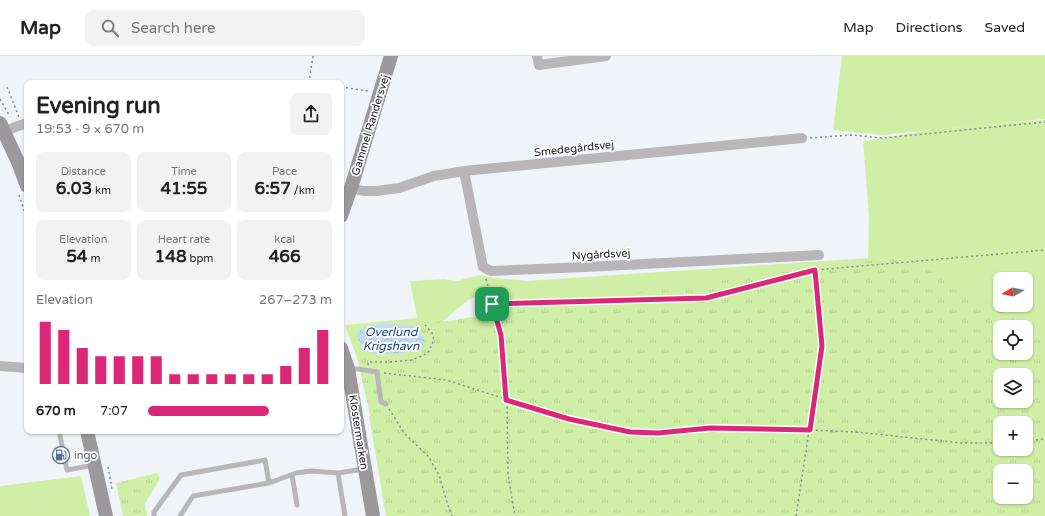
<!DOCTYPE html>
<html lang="en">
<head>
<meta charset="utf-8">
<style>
	:root { --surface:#fff; --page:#f2f2f2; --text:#222; --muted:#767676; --line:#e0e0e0; --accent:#db2777 }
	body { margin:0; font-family:"Varela Round",sans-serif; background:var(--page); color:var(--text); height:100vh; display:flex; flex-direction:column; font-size:15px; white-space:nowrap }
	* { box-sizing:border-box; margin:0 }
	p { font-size:13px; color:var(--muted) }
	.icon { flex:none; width:22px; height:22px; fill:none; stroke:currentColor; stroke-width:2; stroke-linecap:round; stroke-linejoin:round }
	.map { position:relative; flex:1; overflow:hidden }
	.side { position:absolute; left:24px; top:24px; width:320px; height:354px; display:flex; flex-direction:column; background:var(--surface); border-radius:8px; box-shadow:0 1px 3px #0004 }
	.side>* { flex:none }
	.needle { width:26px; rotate:261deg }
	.buttons { position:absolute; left:993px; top:216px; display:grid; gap:8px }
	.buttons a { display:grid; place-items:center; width:40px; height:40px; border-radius:8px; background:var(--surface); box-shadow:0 1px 3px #0004; font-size:20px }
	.pin { position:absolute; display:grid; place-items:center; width:34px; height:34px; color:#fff; margin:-17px; border-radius:8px; box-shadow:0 2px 6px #0006 }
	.round { display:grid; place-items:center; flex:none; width:42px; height:42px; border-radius:8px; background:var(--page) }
	.head { display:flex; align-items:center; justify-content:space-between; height:68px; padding:0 12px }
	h1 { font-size:22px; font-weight:700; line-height:30px }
	.figures { display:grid; grid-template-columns:repeat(3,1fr); gap:6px; height:68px; padding:4px 12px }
	.figures div { display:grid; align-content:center; border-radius:8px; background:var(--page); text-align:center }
	.figures b { font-size:17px; font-weight:700 }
	.figures small { font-size:11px; font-weight:400 }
	.figures p { font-size:11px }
	.chart { height:112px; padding:8px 12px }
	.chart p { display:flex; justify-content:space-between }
	.chart svg { width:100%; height:72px; margin-top:4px; stroke:var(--accent); stroke-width:6 }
	ul { padding:0 12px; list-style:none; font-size:13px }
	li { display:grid; grid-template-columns:64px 48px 1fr; align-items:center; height:30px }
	li i { height:10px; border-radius:5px; background:var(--accent) }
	header { display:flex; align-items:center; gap:24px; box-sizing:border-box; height:56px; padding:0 20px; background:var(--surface); border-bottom:1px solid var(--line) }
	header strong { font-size:19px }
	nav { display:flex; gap:22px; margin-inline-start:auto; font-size:14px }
	.search { width:280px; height:36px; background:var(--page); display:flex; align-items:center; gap:10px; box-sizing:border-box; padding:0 14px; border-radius:8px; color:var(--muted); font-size:15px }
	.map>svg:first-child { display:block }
</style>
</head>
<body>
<header>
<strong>Map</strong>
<div class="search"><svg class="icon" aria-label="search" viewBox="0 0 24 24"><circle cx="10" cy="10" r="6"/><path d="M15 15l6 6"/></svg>Search here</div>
<nav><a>Map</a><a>Directions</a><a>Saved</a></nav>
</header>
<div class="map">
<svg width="1045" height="460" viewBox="0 0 1045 460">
	<defs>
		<pattern id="park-tufts" width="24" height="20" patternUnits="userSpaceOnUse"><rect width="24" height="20" fill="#d0efa6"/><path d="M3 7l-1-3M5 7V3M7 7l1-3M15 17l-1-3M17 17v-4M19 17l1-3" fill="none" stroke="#b2cd8f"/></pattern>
		<pattern id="water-waves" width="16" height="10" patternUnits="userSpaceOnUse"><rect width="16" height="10" fill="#c0dcf9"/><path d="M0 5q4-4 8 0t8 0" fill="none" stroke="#a5bcd5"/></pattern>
	</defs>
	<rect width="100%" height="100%" fill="#f0f3f8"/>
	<path fill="#d0efa6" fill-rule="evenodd" d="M842,0H1045V63L953,72L1045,64V348L1026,345V319H1000L457,460H386L369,360L394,354L359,308L345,269L417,262L410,225L444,223L457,225L480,219L489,221L526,225L868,202L869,162L863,85L932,74L883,79L833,74ZM1000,223H1026V249H1000ZM475,241L488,251L500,318L443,265L468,244ZM1000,271H1026V297H1000Z
		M81,420L90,460H0V430Z"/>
	<path fill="url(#park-tufts)" fill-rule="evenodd" d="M906,201L1045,279V460H388L374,377L352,279L696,228L850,207ZM1000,271H1026V297H1000ZM1000,319H1026V345H1000ZM1000,367H1026V393H1000ZM1000,415H1026V441H1000Z
		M157,417L159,419V424L145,447L147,460H123L116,427Z"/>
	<path fill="url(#water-waves)" d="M394,268L409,269L418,271L425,285L421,292C404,299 383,300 365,295L357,281V277C368,267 380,268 394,268Z"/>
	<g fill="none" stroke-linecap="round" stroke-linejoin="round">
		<path stroke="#87898c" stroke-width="1.5" stroke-dasharray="2 3" stroke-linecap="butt" d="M313,0L309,26L318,27
			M7,31L19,61
			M341,31L368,35
			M0,43L9,59
			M810,82L852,79L883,82L1045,66
			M19,139L27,163
			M486,223L501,279L507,344L508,418L515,460
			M492,248L707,241L815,214
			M368,309V306H390L412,304L428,297L434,284L432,277L425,269
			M384,317L446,324L569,363L630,376L658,377L710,371L809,374L856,376L961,387H1000
			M389,353L404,377L428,400L439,419L446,443L452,460
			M1026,385L1045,383
			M108,411L112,433
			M796,460L822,290L815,214L1045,194"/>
		<path stroke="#b8b6b8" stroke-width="5" d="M349,313H358L377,316L381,346L386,348
			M59,375L67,414L94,409
			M338,417L345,460
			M292,419L297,449
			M154,460V456L181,419L265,404L269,427
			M180,460L193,440L269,427L296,417L311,415L338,417L364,413"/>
		<path stroke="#b8b6b8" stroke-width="10" d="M537,0L539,9L606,0
			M4,76L15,71L27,67
			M464,115L483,211L491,215L586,211L819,199
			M351,132L363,135H377L399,132L434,120L464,115L802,82
			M0,310L27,312"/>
		<path stroke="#9b999c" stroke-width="14" d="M0,67L18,106L27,130
			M341,160L351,132L391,0
			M341,292L348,313L373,460
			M87,375L106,460"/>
	</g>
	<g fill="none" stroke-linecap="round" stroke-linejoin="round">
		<g stroke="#fff" stroke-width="8">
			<path id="route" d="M815,214L822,290L810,374L710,372L658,377L630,376L569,363L506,344L501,279L492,248L706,242Z"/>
		</g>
		<use href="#route" stroke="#db2777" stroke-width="5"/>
	</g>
	<defs>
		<g id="fuel-ring" transform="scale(0.9)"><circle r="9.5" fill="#fff" stroke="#5c6f8a" stroke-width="1.5"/><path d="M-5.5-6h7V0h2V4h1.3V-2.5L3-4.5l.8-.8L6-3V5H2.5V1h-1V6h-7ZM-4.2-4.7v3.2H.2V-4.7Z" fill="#5c6f8a"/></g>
	</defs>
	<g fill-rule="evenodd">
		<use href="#fuel-ring" x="61" y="399"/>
	</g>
	<g text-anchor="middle" stroke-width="3.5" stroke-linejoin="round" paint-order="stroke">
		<g font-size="11" fill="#232325" stroke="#fff">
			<text transform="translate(370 69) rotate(-73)" y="4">Gammel Randersvej</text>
			<text transform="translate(574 92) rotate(-6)" y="4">Smedegårdsvej</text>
			<text transform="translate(601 198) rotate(-3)" y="4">Nygårdsvej</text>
			<text transform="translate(359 376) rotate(81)" y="4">Klostermarken</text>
		</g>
		<g font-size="11" fill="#4e5e75" stroke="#fff" text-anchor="start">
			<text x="74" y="403">ingo</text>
		</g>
		<g font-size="12" font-style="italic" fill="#104471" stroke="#fff">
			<text x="391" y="280">Overlund<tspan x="391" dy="14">Krigshavn</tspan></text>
		</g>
	</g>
</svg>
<div class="buttons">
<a><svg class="needle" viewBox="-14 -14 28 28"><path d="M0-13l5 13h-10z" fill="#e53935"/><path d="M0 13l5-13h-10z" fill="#767676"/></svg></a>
<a><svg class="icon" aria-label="locate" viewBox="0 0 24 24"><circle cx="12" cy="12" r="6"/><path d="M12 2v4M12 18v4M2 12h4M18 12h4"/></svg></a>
<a><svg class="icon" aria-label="layers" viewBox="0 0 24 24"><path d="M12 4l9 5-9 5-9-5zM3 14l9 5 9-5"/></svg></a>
<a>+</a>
<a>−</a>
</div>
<div class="pin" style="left:492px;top:248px;background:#1e9e55"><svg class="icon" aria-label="arrive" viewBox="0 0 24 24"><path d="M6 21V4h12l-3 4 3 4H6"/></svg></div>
<section class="side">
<div class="head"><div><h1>Evening run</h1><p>19:53 · 9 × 670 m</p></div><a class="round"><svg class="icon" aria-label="share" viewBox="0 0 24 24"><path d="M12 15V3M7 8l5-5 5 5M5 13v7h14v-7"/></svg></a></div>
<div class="figures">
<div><p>Distance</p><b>6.03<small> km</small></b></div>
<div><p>Time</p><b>41:55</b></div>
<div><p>Pace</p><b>6:57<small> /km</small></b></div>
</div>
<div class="figures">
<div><p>Elevation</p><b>54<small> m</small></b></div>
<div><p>Heart rate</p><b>148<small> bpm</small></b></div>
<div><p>kcal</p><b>466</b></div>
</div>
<div class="chart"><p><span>Elevation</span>267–273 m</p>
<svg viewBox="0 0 160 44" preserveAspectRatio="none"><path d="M5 44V6M15 44V11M25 44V22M35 44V27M45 44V27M55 44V27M65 44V27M75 44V38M85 44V38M95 44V38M105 44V38M115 44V38M125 44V38M135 44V33M145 44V22M155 44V11"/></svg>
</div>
<ul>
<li><b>670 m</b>7:07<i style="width:66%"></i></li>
</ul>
</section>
</div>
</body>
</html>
